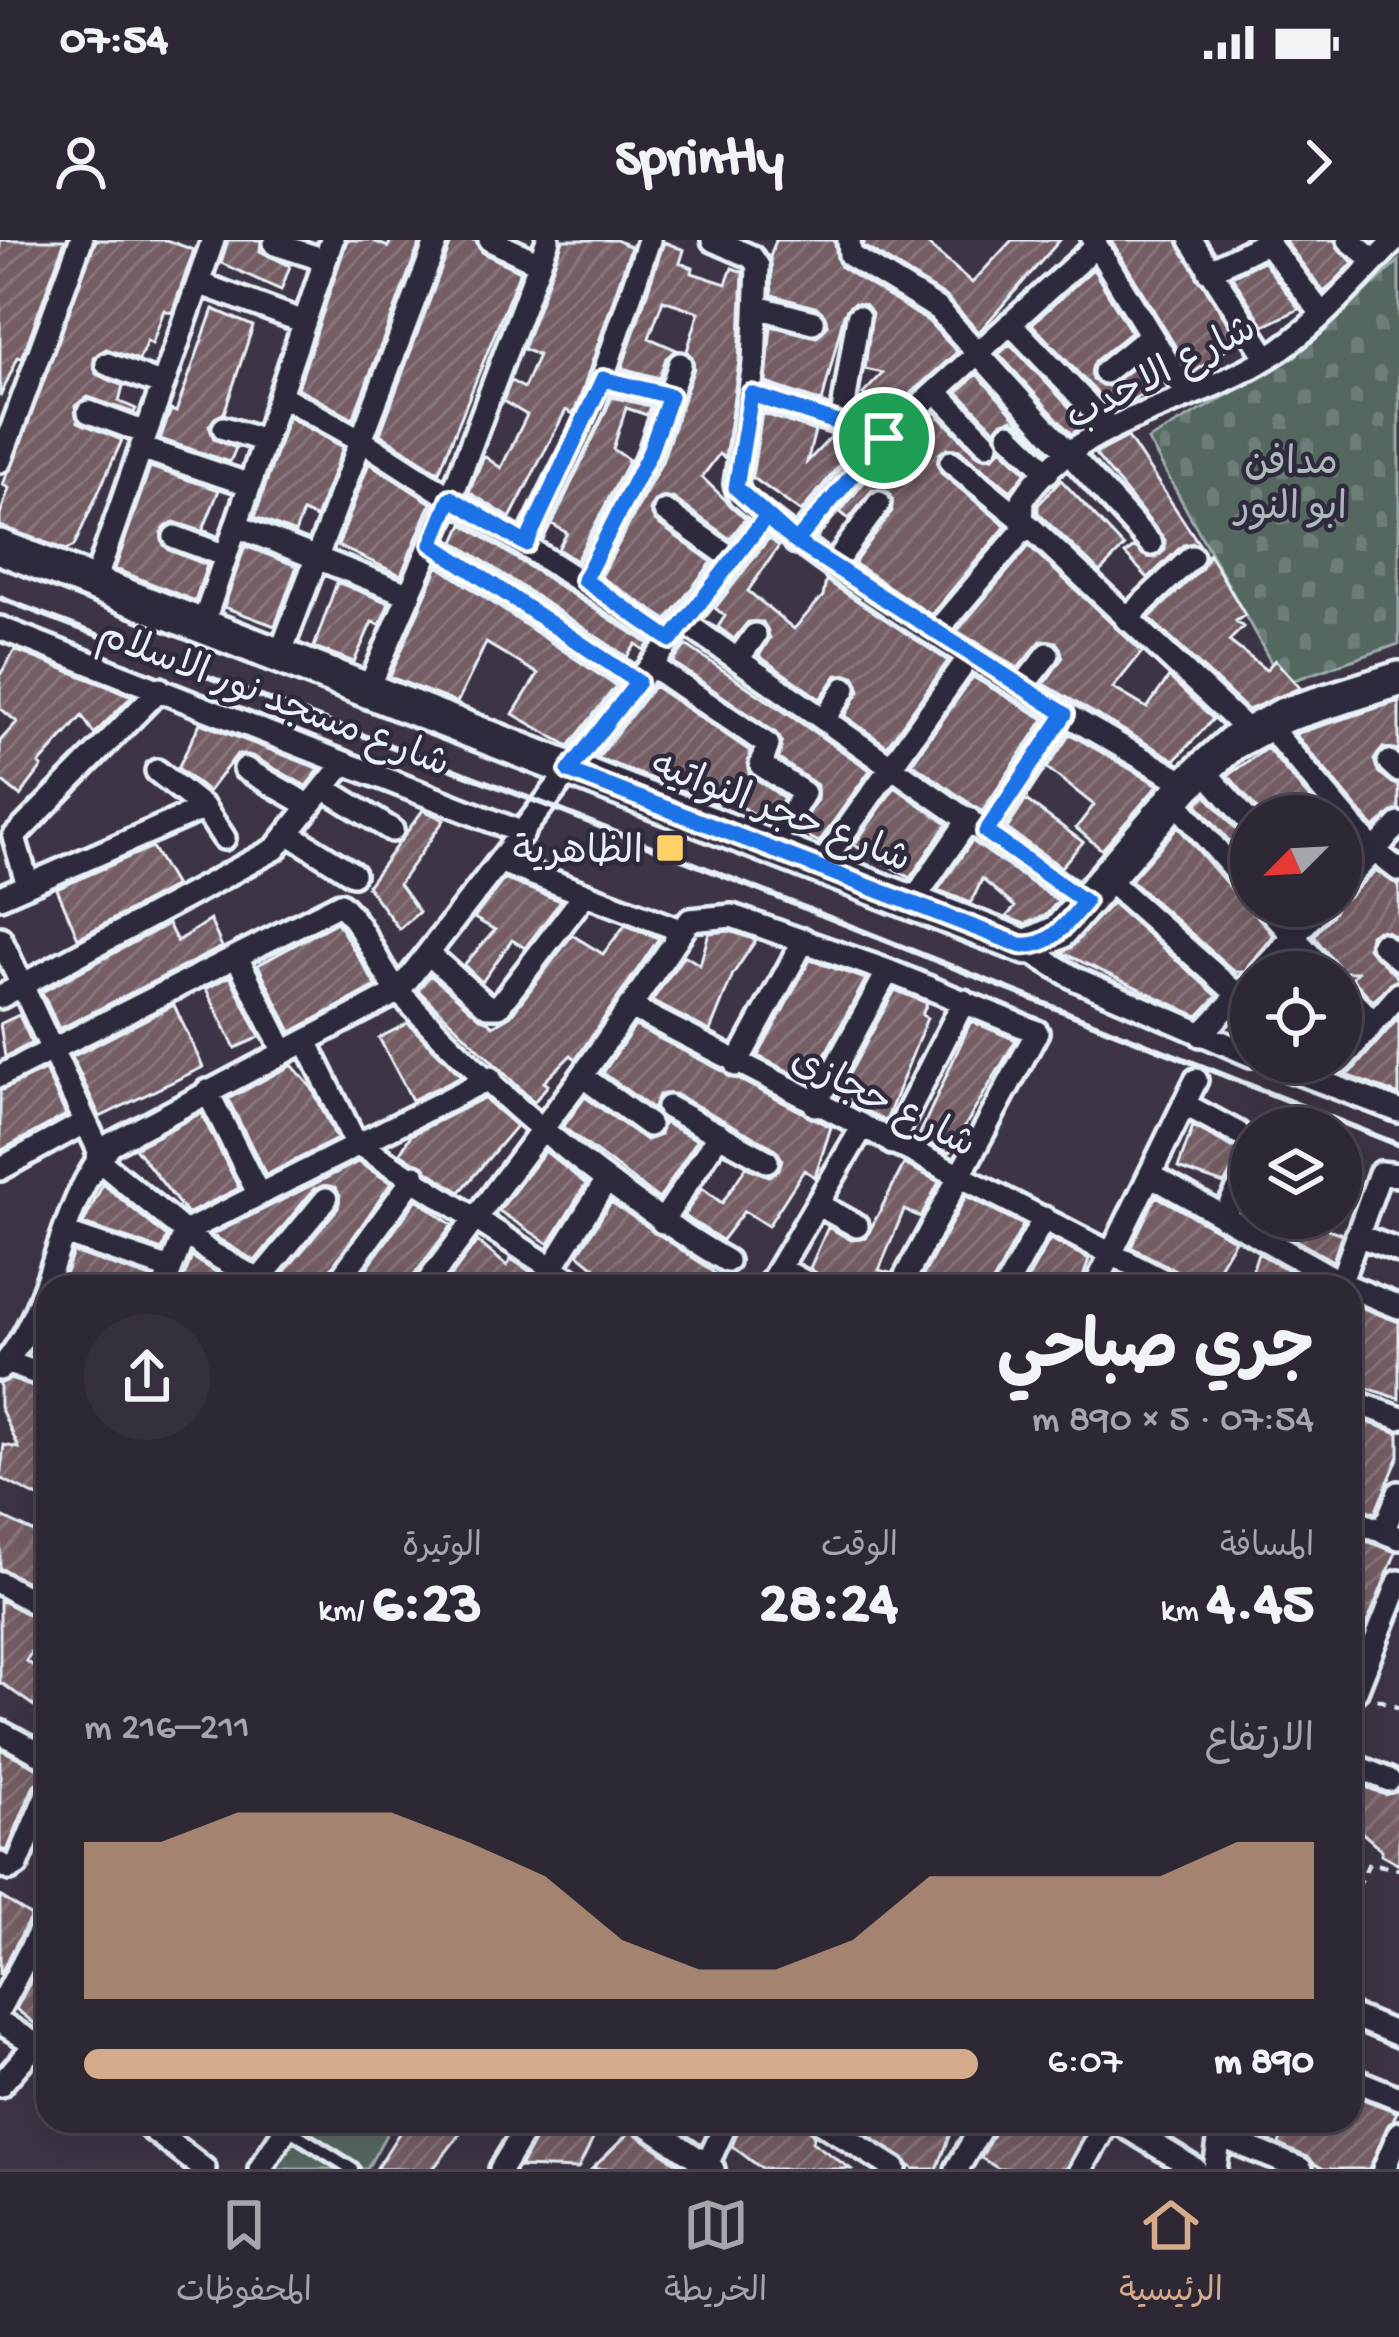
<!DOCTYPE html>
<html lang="ar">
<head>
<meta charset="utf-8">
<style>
	:root { --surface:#2e2734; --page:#362f3c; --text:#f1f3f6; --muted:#a7a5ac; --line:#49444f; --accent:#d6ab8b }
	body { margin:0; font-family:"Gochi Hand","Playpen Sans Arabic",sans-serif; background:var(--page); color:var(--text); direction:rtl; height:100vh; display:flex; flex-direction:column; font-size:45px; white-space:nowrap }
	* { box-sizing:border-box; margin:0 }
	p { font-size:39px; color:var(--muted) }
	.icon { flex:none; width:66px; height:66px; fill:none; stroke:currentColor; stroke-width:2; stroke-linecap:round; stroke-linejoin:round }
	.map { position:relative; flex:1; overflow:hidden; direction:ltr }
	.panel { position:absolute; left:36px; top:1035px; width:1326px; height:858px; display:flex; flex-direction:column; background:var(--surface); border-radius:36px; box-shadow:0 12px 48px #0002,0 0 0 3px var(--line); direction:rtl }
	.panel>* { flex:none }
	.needle { width:78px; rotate:246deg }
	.tools { position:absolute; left:1230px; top:555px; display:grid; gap:24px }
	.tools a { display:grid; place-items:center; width:132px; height:132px; border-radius:50%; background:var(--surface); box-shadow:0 12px 48px #0002,0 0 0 3px var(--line); font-size:60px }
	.pin { position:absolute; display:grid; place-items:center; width:102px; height:102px; color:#fff; margin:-51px; border:6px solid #fff; border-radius:50%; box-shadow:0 3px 12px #0007 }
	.round { display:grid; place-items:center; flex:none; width:126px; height:126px; border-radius:63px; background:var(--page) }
	.overview { display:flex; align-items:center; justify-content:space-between; height:204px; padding:0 48px }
	h1 { font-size:66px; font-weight:700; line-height:90px }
	.stats { display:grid; grid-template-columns:repeat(3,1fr); gap:18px; height:204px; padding:12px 48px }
	.stats div { display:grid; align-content:center }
	.stats b { font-size:60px; font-weight:700 }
	.stats small { font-size:33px; font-weight:400 }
	.stats p { font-size:33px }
	.chart { height:336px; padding:24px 48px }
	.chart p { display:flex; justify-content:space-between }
	.chart svg { width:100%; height:216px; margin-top:12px; fill:var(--accent); opacity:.7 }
	ul { padding:0 48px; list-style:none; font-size:39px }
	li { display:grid; grid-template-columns:192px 144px 1fr; align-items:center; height:90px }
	li i { height:30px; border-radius:15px; background:var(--accent) }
	.status { display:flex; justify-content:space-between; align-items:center; height:84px; padding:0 60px; background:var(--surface); direction:ltr }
	.status svg { height:33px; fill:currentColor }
	header { display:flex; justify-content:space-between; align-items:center; height:156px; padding:0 48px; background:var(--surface); font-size:54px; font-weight:700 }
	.menu { display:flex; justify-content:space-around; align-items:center; height:168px; border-top:3px solid var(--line); background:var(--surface); font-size:33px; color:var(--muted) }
	.menu a { display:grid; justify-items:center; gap:6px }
	.menu .on { color:var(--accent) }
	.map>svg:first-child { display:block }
</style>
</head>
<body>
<div class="status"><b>07:54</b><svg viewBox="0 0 49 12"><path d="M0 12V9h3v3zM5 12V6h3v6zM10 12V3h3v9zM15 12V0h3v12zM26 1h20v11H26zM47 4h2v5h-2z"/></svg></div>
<header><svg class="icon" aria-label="forward" viewBox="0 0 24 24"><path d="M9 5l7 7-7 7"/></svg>Sprintly<svg class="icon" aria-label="person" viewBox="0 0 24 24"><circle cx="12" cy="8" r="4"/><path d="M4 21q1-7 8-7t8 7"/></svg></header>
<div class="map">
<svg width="1399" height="1929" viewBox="0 0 1399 1929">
	<defs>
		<pattern id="cemetery-stones" width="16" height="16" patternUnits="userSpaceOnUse" patternTransform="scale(3)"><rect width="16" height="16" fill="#556861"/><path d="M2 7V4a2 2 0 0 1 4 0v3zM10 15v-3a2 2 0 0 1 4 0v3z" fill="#6d7e78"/></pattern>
		<pattern id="building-hatch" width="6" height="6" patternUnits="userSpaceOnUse" patternTransform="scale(3)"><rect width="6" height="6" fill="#745d64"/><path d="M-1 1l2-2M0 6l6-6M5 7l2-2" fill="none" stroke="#88757b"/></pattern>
	</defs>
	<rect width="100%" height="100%" fill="#3d3445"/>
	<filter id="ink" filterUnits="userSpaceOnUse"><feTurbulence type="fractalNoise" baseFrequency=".00833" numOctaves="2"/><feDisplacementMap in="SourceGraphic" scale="24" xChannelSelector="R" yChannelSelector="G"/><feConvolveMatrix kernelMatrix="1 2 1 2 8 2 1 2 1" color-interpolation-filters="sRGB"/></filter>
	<g filter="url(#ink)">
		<path fill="url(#cemetery-stones)" stroke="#9eacac" stroke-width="3" d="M1399,21V404L1283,444L1148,200L1293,118Z"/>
		<path fill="#556861" stroke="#9eacac" stroke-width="3" d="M280,1881H375L388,1891L367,1929H265Z"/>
		<path fill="url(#building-hatch)" stroke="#e8f1f8" stroke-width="3" d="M0,0H65L22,118L18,117L0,157Z
			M96,0H166L194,10L172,73L164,70L152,104L147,101L139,120L106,109L94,118L96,134L123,146L119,161L136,169L134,173L88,157L75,166L78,182L122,200L74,306L66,310L0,286V275L9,248L3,245Z
			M228,0H261L260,11L290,26L281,50L221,23Z
			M347,0H371L388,7L391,0H421L353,179L298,148Z
			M452,0H475L483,13L520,31L439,232L380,194Z
			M563,0H616L631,7L579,161L573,174L566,170L510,278L469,252L484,216L501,228L527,175L503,161L511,141L524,148L538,115L523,109Z
			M776,0H834L841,27L928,81L957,112L880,181L858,174L868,158L863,154L883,133L865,129L872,73L866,65L854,63L844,74L822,162L766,143L771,86L816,97L828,85L818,68L772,55L770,17Z
			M864,0H923L972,43L1012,0H1060L979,92L946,57L864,6Z
			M1111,0H1176L1238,100L1192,134Z
			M1284,0H1334L1353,23L1324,52Z
			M664,2L684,10L680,23L693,28L692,33L726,44L732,28L743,32L739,122L725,218L719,214L702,237L745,279L730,299L673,258L654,261L650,271L656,282L712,322L667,380L601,337L662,222L694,128L687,111L699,72L663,60L649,98L677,110L666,118L659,138L622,128Z
			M1263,21L1299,69L1264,86L1232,36Z
			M1093,29L1131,92L1095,121L1093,140L1108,146L1147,117L1162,142L1114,171L1032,84Z
			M213,69L253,86L224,173L209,185L214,199L236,208L230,222L160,199L171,170L176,172Z
			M1010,104L1086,185L1071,194L999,114Z
			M977,134L1035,199L1012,179L995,190L958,152Z
			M612,157L650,166L647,175L626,168L613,209L629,220L576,321L558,309L567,293L552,284Z
			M935,172L977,215L992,218L1001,208L1026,232L1011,251L959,210L947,208L939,214L941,233L1006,286L931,375L854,323L892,271L889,252L872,250L849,279L840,272L883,219Z
			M762,173L815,191L807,222L832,196L856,205L801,272L752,237Z
			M288,177L343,207L316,278L303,272L295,293L255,277Z
			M1128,197L1199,304L1183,305L1148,338L1125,314L1134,307L1155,318L1165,310V300L1095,214Z
			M369,223L431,263L401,335L338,306Z
			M150,227L219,250L203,290L217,296L174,282L161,293L169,310L207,325L195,361L115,329Z
			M1061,240L1124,307L1100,332L1038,273V265Z
			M463,284L649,404L644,410L636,404L627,417L455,302Z
			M769,298L779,306L748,351L794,389L823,356L826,340L948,421L887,506L845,476L860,450L854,436L837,435L820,459L759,416L770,398L763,382H748L734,399L718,387L725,376L715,368Z
			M245,306L297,326L275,386L224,367Z
			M1029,306L1142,412L1113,448L1147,468L1169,437L1213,479L1175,520L1044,444L1063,417L1056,402L1041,401L1018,428L957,391Z
			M1209,314L1245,375L1236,381L1243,387L1229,401L1266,430L1275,420L1300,448L1248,470L1149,378L1202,328Z
			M438,326L616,446L569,506L513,474L538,434L486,403L457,463L390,437Z
			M337,342L389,363L380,385L372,382L354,422L314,407Z
			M686,405L870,530L819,602L798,591L817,560V545L779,519L782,502L776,493L673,422Z
			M15,410L132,456L94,494L82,476L39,524L42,527L20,556L0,540V501L17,482L0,468V435Z
			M973,437L1044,479L982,572L912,523Z
			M654,446L750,511L749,534L784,558L771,578L764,581L728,558L716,564L694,545L688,553L598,518Z
			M1399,461V511L1383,508L1374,520L1379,533L1399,546V569L1374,588L1295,494Z
			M200,483L320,529L306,546L252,516L237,514L208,552L178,528Z
			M1070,494L1158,545L1102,610L1076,588L1094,565L1047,528Z
			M1267,508L1325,576H1263L1228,535Z
			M895,547L947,584L910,638L854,605Z
			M1206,555L1240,594L1251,599V626L1197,564Z
			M1026,560L1083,602L1061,627L1007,589Z
			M423,570L444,580L399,644L419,672L399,689L367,646Z
			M1178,587L1240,659L1251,664L1273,696L1245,732H1235L1131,640Z
			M972,601L1058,661L1046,675L1025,684L1006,677L1015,667L982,639L971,663L938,650Z
			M152,607L175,646L78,698L57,649Z
			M1376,631L1399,645V699L1378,690L1370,695L1368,708L1399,739L1373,761L1352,738L1357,732H1341L1314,696L1341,661Z
			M504,639L561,661L525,708L512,700L482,742L464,725L495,690L474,678Z
			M1112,663L1217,756L1198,776L1063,713Z
			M210,680L222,707L59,789L42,752L168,684L177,701Z
			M337,682L376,746L291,792L258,725Z
			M625,685L659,698L576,819L571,815L544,842L548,845L534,862L418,750L430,735L493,786L511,775L572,695L603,714Z
			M730,691L756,700L733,734L710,791L652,761L684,715L700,725L709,693Z
			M810,720L866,739L810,842L758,816Z
			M230,736L260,797L235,808L206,749Z
			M895,750L927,763L922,775L927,778L886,881L837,856Z
			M174,765L203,827L100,877L72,817Z
			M19,775L32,803L5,817L0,784Z
			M1399,777V855L1346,835L1352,831Z
			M971,781L1016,800L949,913L918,898Z
			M408,783L461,836L412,860L379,798Z
			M635,786L831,887L815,937L804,930L768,986L744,971L722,1000L684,976L702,948L722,963L746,927L769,936L779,929L782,919L774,908L675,854L659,855L654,870L603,833Z
			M292,825L312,848L337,899L266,935L228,859Z
			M45,830L66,875L0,911V851Z
			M585,857L646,900L660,895L663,882L697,900L659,959L563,887Z
			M484,858L516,886L460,952L400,913L411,895Z
			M201,873L239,948L187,974L135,908Z
			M1193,886L1232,907L1251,904V911L1239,918L1224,944L1178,928Z
			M545,911L586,944L549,1004L499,971Z
			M358,922L391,943L319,1047H286L281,1036L338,968L340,955L335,947L314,949L255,1021L212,995Z
			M904,924L939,942L921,977L904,970L879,1030L890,1033L885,1047H829L810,1028L828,987L851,1000L866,998Z
			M103,944L167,997L162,1010L83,984Z
			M966,956L1023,985L991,1047H917Z
			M1156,956L1235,1000L1207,1047H1191L1183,1034L1131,1007Z
			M417,959L452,985L405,1047H353Z
			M611,962L704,1025L731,1047H623L609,1039L578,1014Z
			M1299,978H1332L1328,989L1342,994L1333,1021L1294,999Z
			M1050,999L1089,1019L1080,1047H1023Z
			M477,1001L507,1026L511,1019L531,1032L525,1047L446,1043Z
			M73,1012L151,1038L149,1047H61Z
			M1258,1013L1317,1046L1318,1047H1247Z
			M192,1017L238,1046V1047H180Z
			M1350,1063L1399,1082V1159L1350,1142Z
			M10,1139L48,1152V1262L0,1238L4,1205L19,1208L0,1167V1144Z
			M1350,1176L1399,1193V1216L1375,1273L1350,1264Z
			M0,1276L48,1299L41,1349L0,1328Z
			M1350,1295L1396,1312L1350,1425Z
			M0,1360L48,1385L26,1421L48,1435V1476L0,1442Z
			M0,1509L48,1533L34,1545L7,1611L0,1609Z
			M1350,1540L1385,1555L1399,1551V1624L1381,1614L1382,1610L1350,1582Z
			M0,1656L31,1676L0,1735Z
			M36,1731L48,1741V1794L16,1769Z
			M1350,1854L1397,1872L1369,1929H1324L1279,1904L1288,1881H1350Z
			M407,1881H470L433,1929H376Z
			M545,1881H602L578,1929L520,1927Z
			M742,1881H804L814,1896L812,1902L851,1929H762L732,1906Z
			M847,1881H956L937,1929H914Z
			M1000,1881H1091L1066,1929H999L981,1918Z
			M631,1891L634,1893L686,1929H592Z"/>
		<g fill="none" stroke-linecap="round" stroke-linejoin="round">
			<g stroke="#e8f1f8" stroke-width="20">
				<path id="lane" d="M287,1888L352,1929"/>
			</g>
			<g stroke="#e8f1f8" stroke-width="30">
				<path id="street" d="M490,0L539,23
					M713,0L752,17L758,26L754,123L736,244L740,256C876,368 1035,457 1187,544
					M849,0L850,15L938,69L1151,304
					M1093,0L1188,156
					M1191,0L1267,118
					M1349,0L1374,21
					M275,4L325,20
					M1209,31L1267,2L1322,74
					M198,43L304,82
					M757,67L813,82
					M1010,83L1111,189
					M107,124L163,145
					M1105,132L1151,95
					M603,139L670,156
					M936,151L987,204
					M751,154L884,198
					M280,155L361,200L671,400
					M89,172L146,193
					M841,184L858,77
					M224,188L265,201
					M1009,194L1048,232
					M141,208L250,245
					M0,221L81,0
					M951,222L1025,282L1249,492
					M665,271L733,319
					M236,286L410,355
					M175,297L226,316
					M796,302L872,209L1096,6
					M432,304L638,442
					M526,304L593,167L649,0
					M833,326L879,263
					M583,340L649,215L680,124
					M94,344L213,0
					M1126,379L1192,317
					M684,382L1085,662
					M202,387L332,0
					M0,388L523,593
					M936,392L1022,291L1023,259C1072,181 1194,165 1267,118C1316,88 1355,41 1395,0
					M279,417L437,0
					M738,419L755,395
					M651,425L768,505L761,525L804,553L770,609
					M1022,447L1048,414
					M367,452L451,258L548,0
					M824,480L845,448
					M1266,483L1374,611L1399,630
					M1389,522L1399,531
					M1202,528L1251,584
					M245,529L310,566
					M157,531L204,568L224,598
					M324,548L392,590
					M1173,559L1251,649
					M987,592L1065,474
					M288,593L353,634
					M501,622L680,690
					M819,628L971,414
					M1106,638L1238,755
					M28,645L14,597L160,449
					M1341,646L1399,584
					M0,657L204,568
					M911,664L969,579
					M1266,666L1326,732
					M0,698L101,915
					M1382,704L1399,719
					M1020,705L1076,739L1251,815
					M431,716L487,766H499L585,654
					M237,717L284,812
					M1260,732L1322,666
					M1341,748L1374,783
					M0,757L275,609L344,523
					M629,766L1176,1047
					M1201,795L1246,747
					M306,801L355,902L582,1047
					M1341,821L1399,754
					M1270,822L1399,871
					M736,825L804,700
					M0,836L340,664C366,687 377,728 401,754C495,856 608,951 727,1021
					M582,836L649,885
					M207,851L259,955
					M1184,864L1238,893
					M815,865L888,731
					M668,867L767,921
					M892,903L964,761
					M97,919L208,1011L271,1047
					M0,929L85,882
					M1150,935L1349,1047
					M817,964L857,986
					M1223,977L1251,926
					M662,982L719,894
					M64,993L170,1029
					M1357,995L1399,1011
					M779,1028L814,1047
					M164,1047L185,992L490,838
					M253,1047L326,959
					M334,1047L415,936
					M424,1047L582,836L690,680L732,676L888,731L1037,792L900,1047
					M540,1047L606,941
					M768,1047L862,888
					M1006,1047L1044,978
					M1095,1047L1196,840
					M1339,1047L1380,933L1399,935
					M1350,1047L1399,1067
					M6,1122L48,1137
					M0,1129C56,1067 55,967 111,904L398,752L766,277
					M1350,1160L1399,1178
					M1350,1279L1399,1298
					M1383,1292L1399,1253
					M0,1343L48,1370
					M1356,1451L1399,1342
					M0,1492L48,1518
					M1350,1524L1389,1540
					M0,1624L10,1629L17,1625L48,1551
					M0,1767L48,1676
					M1350,1775L1399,1795
					M0,1782L48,1812
					M1350,1838L1399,1858
					M0,1845L36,1804
					M141,1881L204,1929
					M642,1881L713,1929
					M819,1881L895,1929
					M1116,1881L1195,1929
					M1220,1896L1301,1929
					M707,1925L727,1881
					M260,1929L291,1881
					M501,1929L530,1881
					M957,1929L985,1881
					M1081,1929L1108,1881
					M1215,1929L1222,1881
					M1384,1929L1399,1893"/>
			</g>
			<g stroke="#e8f1f8" stroke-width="42">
				<path id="secondary" d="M0,307L1026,707L1059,692L1187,544L1232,503L1284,475L1399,439"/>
			</g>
			<path stroke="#e8f1f8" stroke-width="4.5" stroke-dasharray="9 9" stroke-linecap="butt" d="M1377,1459L1399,1468
				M1350,1664L1369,1623L1399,1629"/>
			<use href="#lane" stroke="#2f2a3d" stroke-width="10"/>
			<use href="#street" stroke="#2f2a3d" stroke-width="21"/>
			<use href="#secondary" stroke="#2f2a3d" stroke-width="33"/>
			<path stroke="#e8f1f8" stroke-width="6" d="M0,358L544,564L1399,905"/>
		</g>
	</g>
	<g fill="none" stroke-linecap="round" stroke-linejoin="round" filter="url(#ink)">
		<g stroke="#fff" stroke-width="24">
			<path id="route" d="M884,198L796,302L766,277L671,400L584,340L649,214L670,156L603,139L526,304L451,258L432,304L638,442L569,531L1020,705C1052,708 1066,683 1085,662L986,592L1065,474L796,302L736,248L751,154L884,198"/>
		</g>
		<use href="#route" stroke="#1a73e8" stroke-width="15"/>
	</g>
	<rect fill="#ffd166" stroke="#2f2a3d" stroke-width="4.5" x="655" y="593" width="30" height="30" rx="6"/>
	<g text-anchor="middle" stroke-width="9" stroke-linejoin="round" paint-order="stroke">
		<g font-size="39" fill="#e8f1f8" stroke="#2f2a3d">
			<text transform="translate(1159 130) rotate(-27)" y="14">شارع الاحدب</text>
			<text transform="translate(275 456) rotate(21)" y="14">شارع مسجد نور الاسلام</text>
			<text transform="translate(782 569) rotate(21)" y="14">شارع حجر النواتيه</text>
			<text transform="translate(885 859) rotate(27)" y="14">شارع حجازى</text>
		</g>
		<g font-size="39" fill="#adbabc" stroke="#2f2a3d">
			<text x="1291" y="233">مدافن<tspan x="1291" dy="45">ابو النور</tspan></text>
		</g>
		<g font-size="39" fill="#e8f1f8" stroke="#2f2a3d" text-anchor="end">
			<text x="643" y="622">الظاهرية</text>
		</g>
	</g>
</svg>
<div class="tools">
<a><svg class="needle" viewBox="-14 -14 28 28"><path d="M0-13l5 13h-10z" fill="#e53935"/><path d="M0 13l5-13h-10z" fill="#a7a5ac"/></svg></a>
<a><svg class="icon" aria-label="locate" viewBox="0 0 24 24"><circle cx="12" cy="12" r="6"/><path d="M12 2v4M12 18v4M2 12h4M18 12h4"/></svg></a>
<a><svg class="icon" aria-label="layers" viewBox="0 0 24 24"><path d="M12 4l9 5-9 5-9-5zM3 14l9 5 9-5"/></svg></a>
</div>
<div class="pin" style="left:884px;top:198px;background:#1e9e55"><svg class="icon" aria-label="arrive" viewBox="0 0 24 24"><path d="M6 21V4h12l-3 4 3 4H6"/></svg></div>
<section class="panel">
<div class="overview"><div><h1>جري صباحي</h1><p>07:54 · 5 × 890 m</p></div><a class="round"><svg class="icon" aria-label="share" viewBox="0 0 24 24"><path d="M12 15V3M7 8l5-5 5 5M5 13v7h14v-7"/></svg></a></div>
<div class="stats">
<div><p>المسافة</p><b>4.45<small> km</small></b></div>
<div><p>الوقت</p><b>28:24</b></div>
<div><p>الوتيرة</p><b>6:23<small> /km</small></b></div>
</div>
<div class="chart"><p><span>الارتفاع</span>211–216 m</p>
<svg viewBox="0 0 160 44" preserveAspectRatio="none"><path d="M0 44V12L10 12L20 6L30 6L40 6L50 12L60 19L70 32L80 38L90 38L100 32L110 19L120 19L130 19L140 19L150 12L160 12V44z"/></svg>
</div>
<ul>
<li><b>890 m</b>6:07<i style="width:100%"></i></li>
</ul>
</section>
</div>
<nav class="menu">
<a class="on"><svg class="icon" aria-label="home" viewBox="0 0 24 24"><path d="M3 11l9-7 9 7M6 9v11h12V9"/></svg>الرئيسية</a>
<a><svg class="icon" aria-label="map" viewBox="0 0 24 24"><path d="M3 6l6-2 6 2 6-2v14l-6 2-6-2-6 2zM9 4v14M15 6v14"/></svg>الخريطة</a>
<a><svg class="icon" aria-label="saved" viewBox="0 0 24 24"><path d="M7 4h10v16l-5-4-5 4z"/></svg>المحفوظات</a>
</nav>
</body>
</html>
